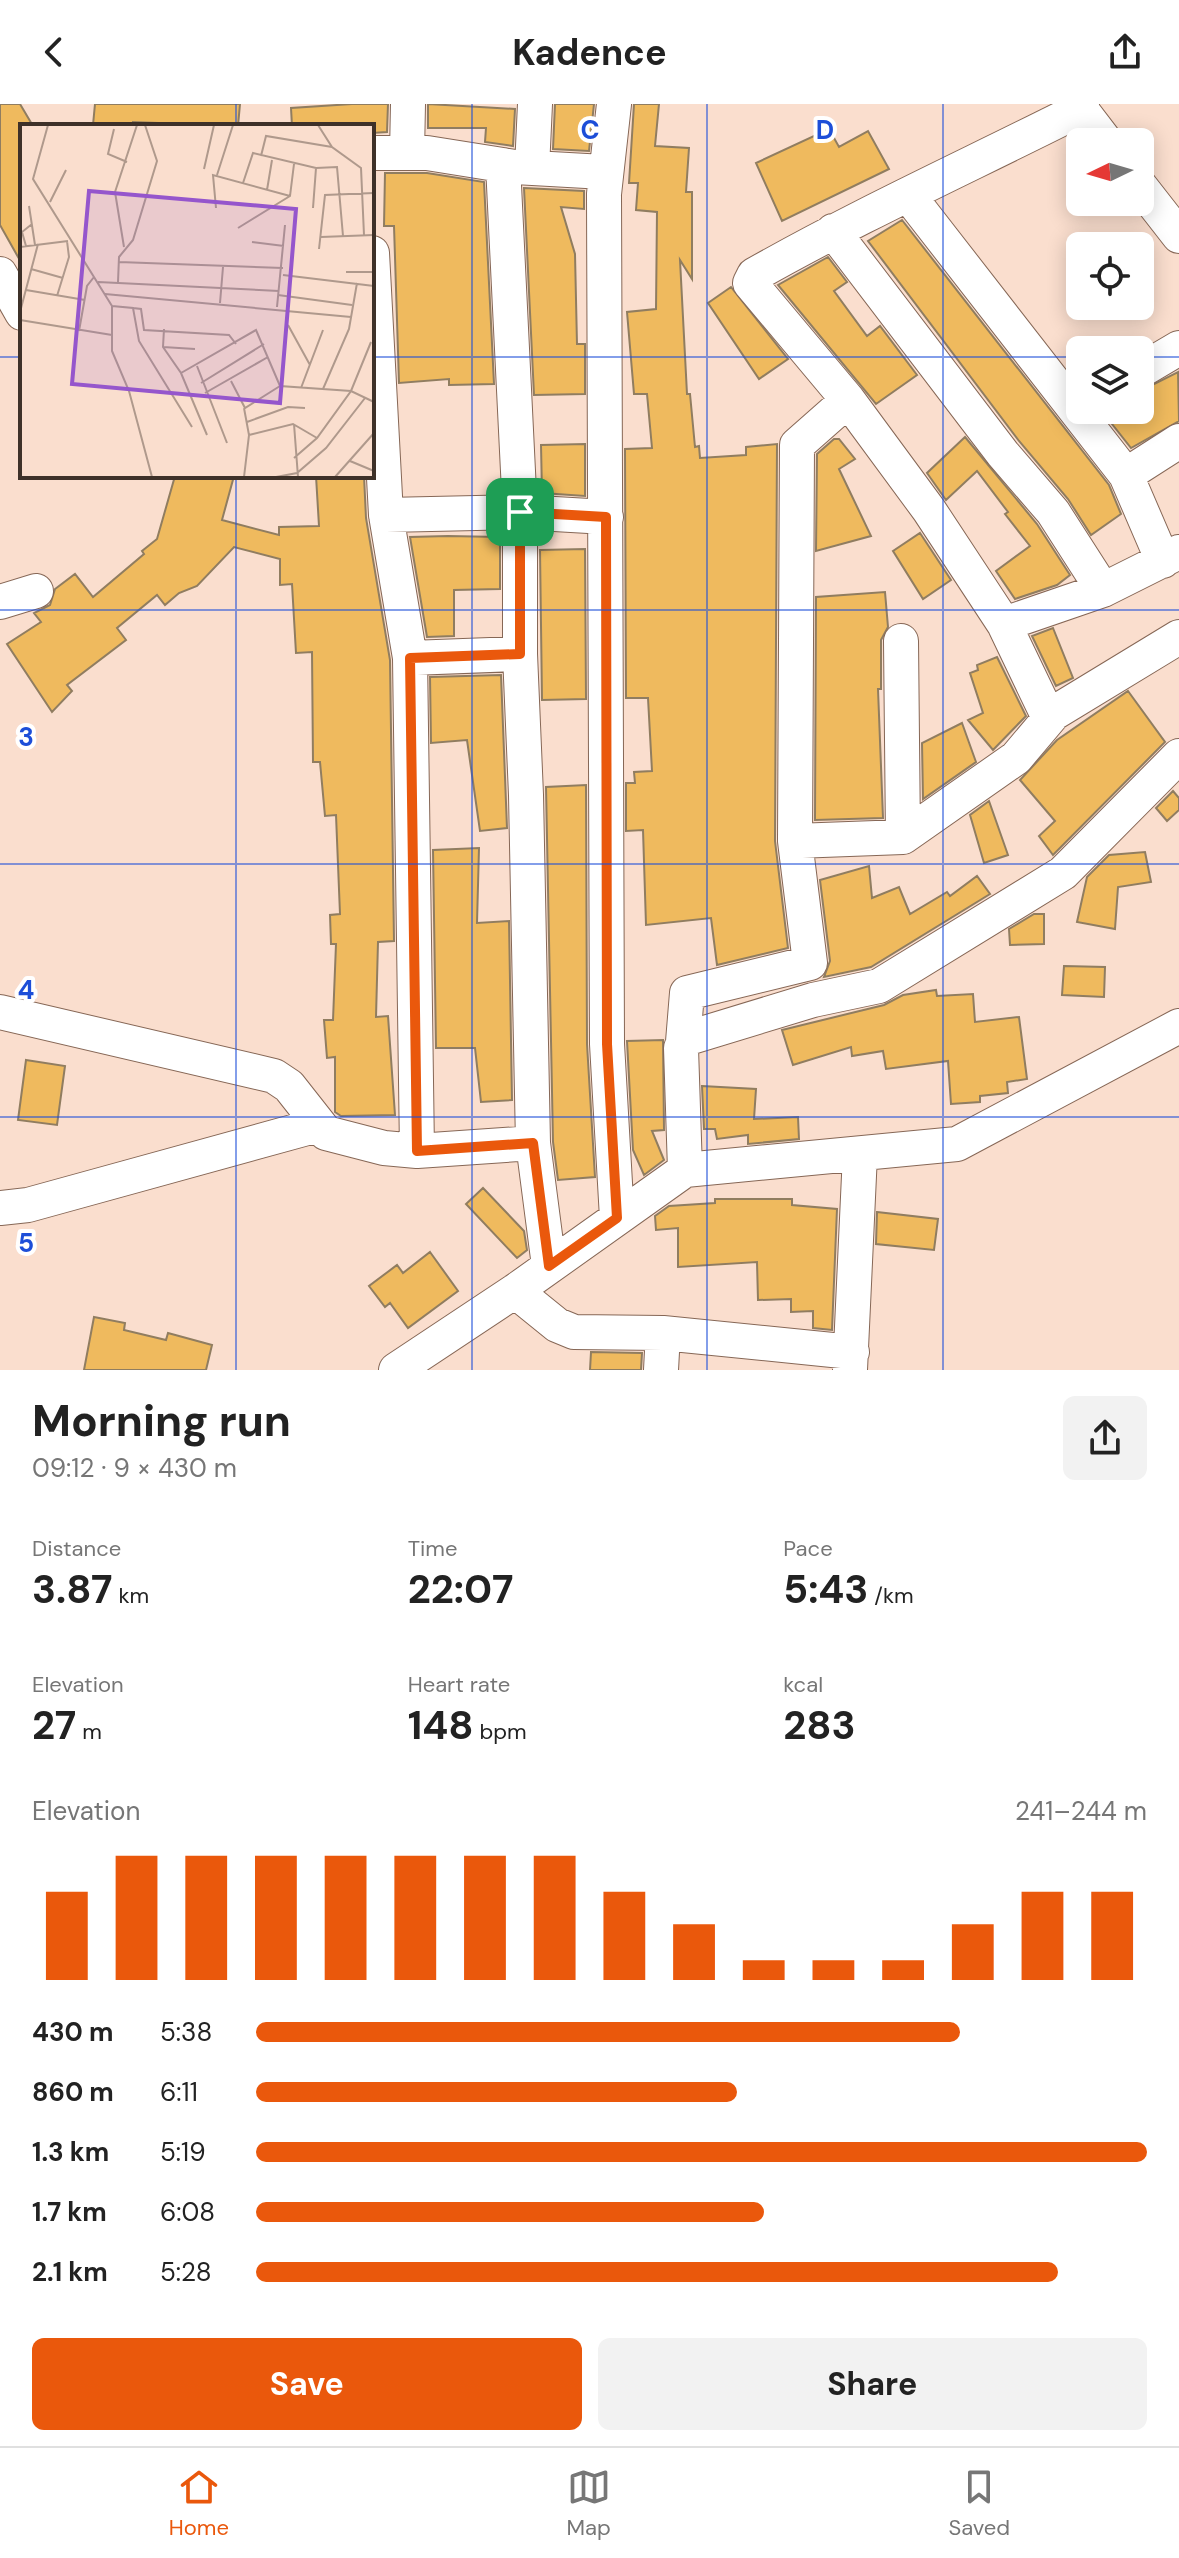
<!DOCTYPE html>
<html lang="en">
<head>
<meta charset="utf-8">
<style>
	:root { --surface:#fff; --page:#f2f2f2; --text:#222; --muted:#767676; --line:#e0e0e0; --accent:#ea580c }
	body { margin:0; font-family:"DM Sans",sans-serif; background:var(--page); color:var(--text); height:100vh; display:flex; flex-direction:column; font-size:30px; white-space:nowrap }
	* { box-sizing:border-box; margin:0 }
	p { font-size:26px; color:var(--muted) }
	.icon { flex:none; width:44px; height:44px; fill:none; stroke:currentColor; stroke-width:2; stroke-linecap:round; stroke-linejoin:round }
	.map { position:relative; height:1266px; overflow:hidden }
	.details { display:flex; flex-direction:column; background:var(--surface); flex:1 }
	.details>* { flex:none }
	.needle { width:52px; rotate:265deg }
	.controls { position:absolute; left:1066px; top:24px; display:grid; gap:16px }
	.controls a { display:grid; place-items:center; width:88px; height:88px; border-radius:12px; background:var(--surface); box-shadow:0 4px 20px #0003; font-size:40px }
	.pin { position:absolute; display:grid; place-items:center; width:68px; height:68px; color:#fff; margin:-34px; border-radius:16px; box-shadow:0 4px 12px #0006 }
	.round { display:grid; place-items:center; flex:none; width:84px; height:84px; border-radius:12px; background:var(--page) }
	.overview { display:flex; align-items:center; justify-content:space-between; height:136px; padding:0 32px }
	h1 { font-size:44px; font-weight:700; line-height:60px }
	.metrics { display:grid; grid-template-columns:repeat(3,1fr); gap:12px; height:136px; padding:8px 32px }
	.metrics div { display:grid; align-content:center }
	.metrics b { font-size:40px; font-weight:700 }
	.metrics small { font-size:22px; font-weight:400 }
	.metrics p { font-size:22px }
	.chart { height:224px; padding:16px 32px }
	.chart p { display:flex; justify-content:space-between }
	.chart svg { width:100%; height:144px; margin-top:8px; stroke:var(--accent); stroke-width:6 }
	.action { display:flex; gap:16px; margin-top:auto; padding:16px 32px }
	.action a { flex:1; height:92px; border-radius:12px; background:var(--accent); color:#fff; font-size:32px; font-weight:700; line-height:92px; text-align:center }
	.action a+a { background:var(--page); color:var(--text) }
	ul { padding:0 32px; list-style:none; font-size:26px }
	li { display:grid; grid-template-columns:128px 96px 1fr; align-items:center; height:60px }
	li i { height:20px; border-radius:10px; background:var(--accent) }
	header { display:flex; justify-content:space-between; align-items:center; height:104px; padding:0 32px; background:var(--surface); font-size:36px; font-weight:700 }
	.tab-bar { display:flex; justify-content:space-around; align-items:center; height:112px; border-top:2px solid var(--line); background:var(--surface); font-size:22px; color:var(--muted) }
	.tab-bar a { display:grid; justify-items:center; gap:4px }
	.tab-bar .active { color:var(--accent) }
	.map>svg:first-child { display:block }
</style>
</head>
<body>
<header><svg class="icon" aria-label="back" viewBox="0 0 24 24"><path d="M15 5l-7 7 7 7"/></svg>Kadence<svg class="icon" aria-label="share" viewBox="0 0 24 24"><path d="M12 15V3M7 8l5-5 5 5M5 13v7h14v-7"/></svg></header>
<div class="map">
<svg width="1179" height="1266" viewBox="0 0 1179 1266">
	<rect width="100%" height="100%" fill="#fadece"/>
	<path fill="#efba5e" stroke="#907d60" stroke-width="2" d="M0,0H20L33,22H22V160L0,121Z
		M95,0H240L238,22L133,18V22L93,21Z
		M352,0H388L387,28L372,29V22H292L291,4Z
		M428,0L515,5L513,42L485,38L486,24H428Z
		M555,0H594L589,47L553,45Z
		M634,0H659L655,42L689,44L686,88H692V175L680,156L687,290H690L695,343L699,342L700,354L746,351V343L777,340L775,737L788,844L717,861L711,814L646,821L643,726L626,727V679H635L634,668L652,667L648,594H626L625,345L652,344L647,290H634L627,208L656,205L657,108L636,106L638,79H629Z
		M829,25L839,43L868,27L889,65L782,117L756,59Z
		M385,69H427L484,78L494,280L449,281V275L399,279L394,122H384Z
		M524,84L584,87V105L561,103L575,150L577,240H585V290L534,291Z
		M902,116L1109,381L1121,410L1091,431L1068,395L1019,337L868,137Z
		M828,153L847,178L834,187L867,232L880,222L917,271L876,300L778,181Z
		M731,183L788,255L759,275L708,199Z
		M1178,268L1179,317L1131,344L1101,306H1140V287Z
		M965,333L1037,420L1070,471L1057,481L1015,495L996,467L1030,442L1005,410L1008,408L977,367L946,396L927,369Z
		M834,335H839L855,355L839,365L871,432L816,447L817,350Z
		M585,340V392L542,389L541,341Z
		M175,372H234L222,416L279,431V423L319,422L316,372H364L366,414L390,556L394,837L378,838L376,913L388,912L395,1011L341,1012L335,1008V953L327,954L324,916H333L336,840H331L330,811L340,810L336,711L325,712L320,658H313L312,548L296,549L292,480L280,481V455L234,443L197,482L179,489L165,501L157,491L117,524L126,536L67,581L72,587L52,608L7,540L41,518L34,509L50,501L55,485L75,470L93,493L144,450L142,447L157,435Z
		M920,429L951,476L923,495L893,447Z
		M448,432L500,433V485L454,486V532L427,533L410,433Z
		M585,445L586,595L542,596L540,446Z
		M885,488L888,523L881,536V585H878L883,714L815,716L816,493Z
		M1053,524L1073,574L1056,582L1032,532Z
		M997,553L1026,612L993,646L968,616L983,609L970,569L978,566L977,561Z
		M501,571L507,724L480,727L467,636L431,639L430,573Z
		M1128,587L1165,638L1053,751L1039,732L1055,717L1020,676L1057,636Z
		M962,619L976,658L923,695L922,639Z
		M586,681L587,940L595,1073L558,1076L553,1038L546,683Z
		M1173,687L1179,694V706L1167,717L1156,704Z
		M989,697L1008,751L984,759L970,711Z
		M479,744L477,819L509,817L512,996L481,998L475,944H436L433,746Z
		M1145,748L1151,778L1118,783L1115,825L1077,818L1087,773L1109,751Z
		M869,762L872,794L899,783L910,810L947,788L950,792L977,772L990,790L871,863L824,873L830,857L820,776Z
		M1034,810H1044V840L1010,841L1009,825Z
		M1064,862L1105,863L1104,893L1062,891Z
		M936,886L937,892L973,890L975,918L1019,913L1027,975L1007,978L1008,989L980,992V998L951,1000L948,957L886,965L883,947L852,952L851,943L793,961L782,926L884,901L903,891Z
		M663,936L664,1026L652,1027L664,1056L644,1071L633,1046L627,937Z
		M26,956L65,962L57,1021L18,1016Z
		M702,982L756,985L754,1015L798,1013L799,1035L748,1040V1031L717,1035L715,1025H704Z
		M483,1084L524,1127L527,1146L517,1154L466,1100Z
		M715,1095H792V1101L837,1105L832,1226L813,1224V1207L791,1208V1195L758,1196L757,1158L678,1163V1124L656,1126L655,1112L669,1102L715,1099Z
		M877,1108L938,1115L934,1146L876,1140Z
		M430,1148L458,1187L408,1224L390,1199L385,1203L369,1182L397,1161L403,1169Z
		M94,1213L125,1219L124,1226L166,1236L168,1229L212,1241L206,1266H84Z
		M591,1248L642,1249L641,1266H590Z"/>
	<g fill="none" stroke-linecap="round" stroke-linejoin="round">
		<g stroke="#866756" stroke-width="36">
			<path id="minor" d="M614,0L604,90L607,940L617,1114
				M1080,4L1106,38
				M372,49H427L515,63L604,68
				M407,49L408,0
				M503,61L520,408V550L526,691L533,1039L549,1162
				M532,64L535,0
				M1140,82L1179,132
				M909,92L1126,371L1163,457
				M833,127L1003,350L1053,408L1103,486
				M372,149L386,411L410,554L417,1047
				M0,170L22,209
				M1140,267L1179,244
				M1126,371L1179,337
				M386,411L520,408L606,413
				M0,498L36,487
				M1004,520L1103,486L1179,448
				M901,537L903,733
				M410,554L520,550
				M1049,614L1004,520L929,406L848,296L750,179L754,171C858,112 968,62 1075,8L1082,0
				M795,737L903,733L1016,654L1054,609L1179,533
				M0,908L274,972L289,982L326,1029L384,1044L417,1047L533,1039
				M683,938L687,889L810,859L795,737L797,341L848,296
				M685,1066L681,944L685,935L813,896L879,882L1063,769L1179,652
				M0,1104L28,1101L318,1021
				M515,1187L557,1221L574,1228L663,1229L852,1248
				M396,1266L515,1187L685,1066L957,1040L1179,922
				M661,1266L663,1229
				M850,1266L860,1050"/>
		</g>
		<use href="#minor" stroke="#fff" stroke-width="34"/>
	</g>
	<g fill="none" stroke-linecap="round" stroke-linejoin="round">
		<g stroke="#fff" stroke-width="16">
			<path id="route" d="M520,408L606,413L607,940L617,1114L549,1162L533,1039L417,1047L410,554L520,550Z"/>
		</g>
		<use href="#route" stroke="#ea580c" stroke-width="10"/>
	</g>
	<path fill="none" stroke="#1d4ed8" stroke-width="2" stroke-opacity="0.55" d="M236,0V22M472,0V1266M707,0V1266M943,0V1266M0,253H22M372,253H1080M1140,253H1179M236,372V1266M0,506H1179M0,760H1179M0,1013H1179"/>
	<g transform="translate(20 20)">
		<rect width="354" height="354" fill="#fadece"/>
		<path fill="none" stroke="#af998c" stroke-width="2" d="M28,1L13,55L92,182V227L109,267L132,353M298,1L312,23L341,44L344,111M94,5L88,30L107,38M241,32L246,12L312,23M184,45L194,1M197,51L213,1M223,59L233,29L296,44L317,43L323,112M247,66L252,36M30,78L46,46M9,82L15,121M196,84L193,51L270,72M293,84L296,44M218,104L270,72L274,40M301,113L354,111M232,118L264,122M6,122L2,108L12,100M0,123L48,117M104,123L95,68L117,1M299,125L305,71L354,69M99,138L263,144M11,145L43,154M326,148H354M263,151L354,162M78,158L259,167M98,158L99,133L113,116L137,37L125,1M6,166L65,176M85,170L331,193M258,171L332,181M37,172L49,133L47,117M200,179L203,143M92,182L113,184L119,217L172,303M257,183L265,101M113,184L121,185L124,206L209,211L216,220M0,188L18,120M0,196L92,211M268,201L290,241M144,205L143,223L161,249L187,311M59,207L67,162L74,153M143,223L175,225M177,242L207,319M161,249L236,206L260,262L331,267L354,278M211,257L225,284L260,262M181,259L244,220M281,264L303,206M303,265L329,205L337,159M185,269L248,233M224,284L229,311L224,353M227,298L268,283L285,284M274,300L278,353M229,311L273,300L297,314M274,334L297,314L331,267L351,218M330,337L354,347M256,353L277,349L306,324L345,274M315,353L354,309"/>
		<path fill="#9556cc" fill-opacity="0.15" stroke="#9556cc" stroke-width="4" d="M69,67L276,85L260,279L52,260Z"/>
		<rect width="354" height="354" fill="none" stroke="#3e3129" stroke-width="4"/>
	</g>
	<g font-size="26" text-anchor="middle" font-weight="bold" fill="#1d4ed8" stroke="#fff" stroke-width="8" stroke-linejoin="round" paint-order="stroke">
		<text x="590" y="35">C</text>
		<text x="825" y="35">D</text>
		<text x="26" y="642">3</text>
		<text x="26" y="895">4</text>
		<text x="26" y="1148">5</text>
	</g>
</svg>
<div class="controls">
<a><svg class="needle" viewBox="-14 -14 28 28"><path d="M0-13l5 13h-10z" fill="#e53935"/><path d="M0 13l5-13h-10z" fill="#767676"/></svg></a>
<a><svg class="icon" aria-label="locate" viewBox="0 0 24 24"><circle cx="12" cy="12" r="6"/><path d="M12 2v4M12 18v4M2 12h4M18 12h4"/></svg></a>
<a><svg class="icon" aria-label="layers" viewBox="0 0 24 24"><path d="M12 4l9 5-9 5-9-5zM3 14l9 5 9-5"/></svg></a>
</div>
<div class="pin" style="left:520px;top:408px;background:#1e9e55"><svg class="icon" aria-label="arrive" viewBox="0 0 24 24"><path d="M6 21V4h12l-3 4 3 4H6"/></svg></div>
</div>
<section class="details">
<div class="overview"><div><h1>Morning run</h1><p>09:12 · 9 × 430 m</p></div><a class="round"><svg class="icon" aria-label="share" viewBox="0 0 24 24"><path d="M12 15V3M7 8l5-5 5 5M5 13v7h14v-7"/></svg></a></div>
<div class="metrics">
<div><p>Distance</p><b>3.87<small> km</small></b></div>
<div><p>Time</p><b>22:07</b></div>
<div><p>Pace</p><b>5:43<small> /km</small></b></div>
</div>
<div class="metrics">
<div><p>Elevation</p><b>27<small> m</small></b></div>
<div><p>Heart rate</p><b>148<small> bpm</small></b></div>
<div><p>kcal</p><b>283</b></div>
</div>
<div class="chart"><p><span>Elevation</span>241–244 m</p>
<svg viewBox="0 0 160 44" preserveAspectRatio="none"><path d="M5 44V17M15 44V6M25 44V6M35 44V6M45 44V6M55 44V6M65 44V6M75 44V6M85 44V17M95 44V27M105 44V38M115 44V38M125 44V38M135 44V27M145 44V17M155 44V17"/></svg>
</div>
<ul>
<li><b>430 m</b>5:38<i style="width:79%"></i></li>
<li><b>860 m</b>6:11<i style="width:54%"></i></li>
<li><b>1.3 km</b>5:19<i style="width:100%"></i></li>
<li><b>1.7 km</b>6:08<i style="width:57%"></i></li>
<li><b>2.1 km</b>5:28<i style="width:90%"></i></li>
</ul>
<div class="action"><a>Save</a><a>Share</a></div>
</section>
<nav class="tab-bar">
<a class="active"><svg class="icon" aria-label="home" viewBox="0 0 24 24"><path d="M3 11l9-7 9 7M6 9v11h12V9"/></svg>Home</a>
<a><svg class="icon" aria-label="map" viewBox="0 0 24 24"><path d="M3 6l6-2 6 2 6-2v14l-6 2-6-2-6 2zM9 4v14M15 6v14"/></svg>Map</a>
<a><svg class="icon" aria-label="saved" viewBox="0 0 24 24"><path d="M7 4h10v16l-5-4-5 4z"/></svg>Saved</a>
</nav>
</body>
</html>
